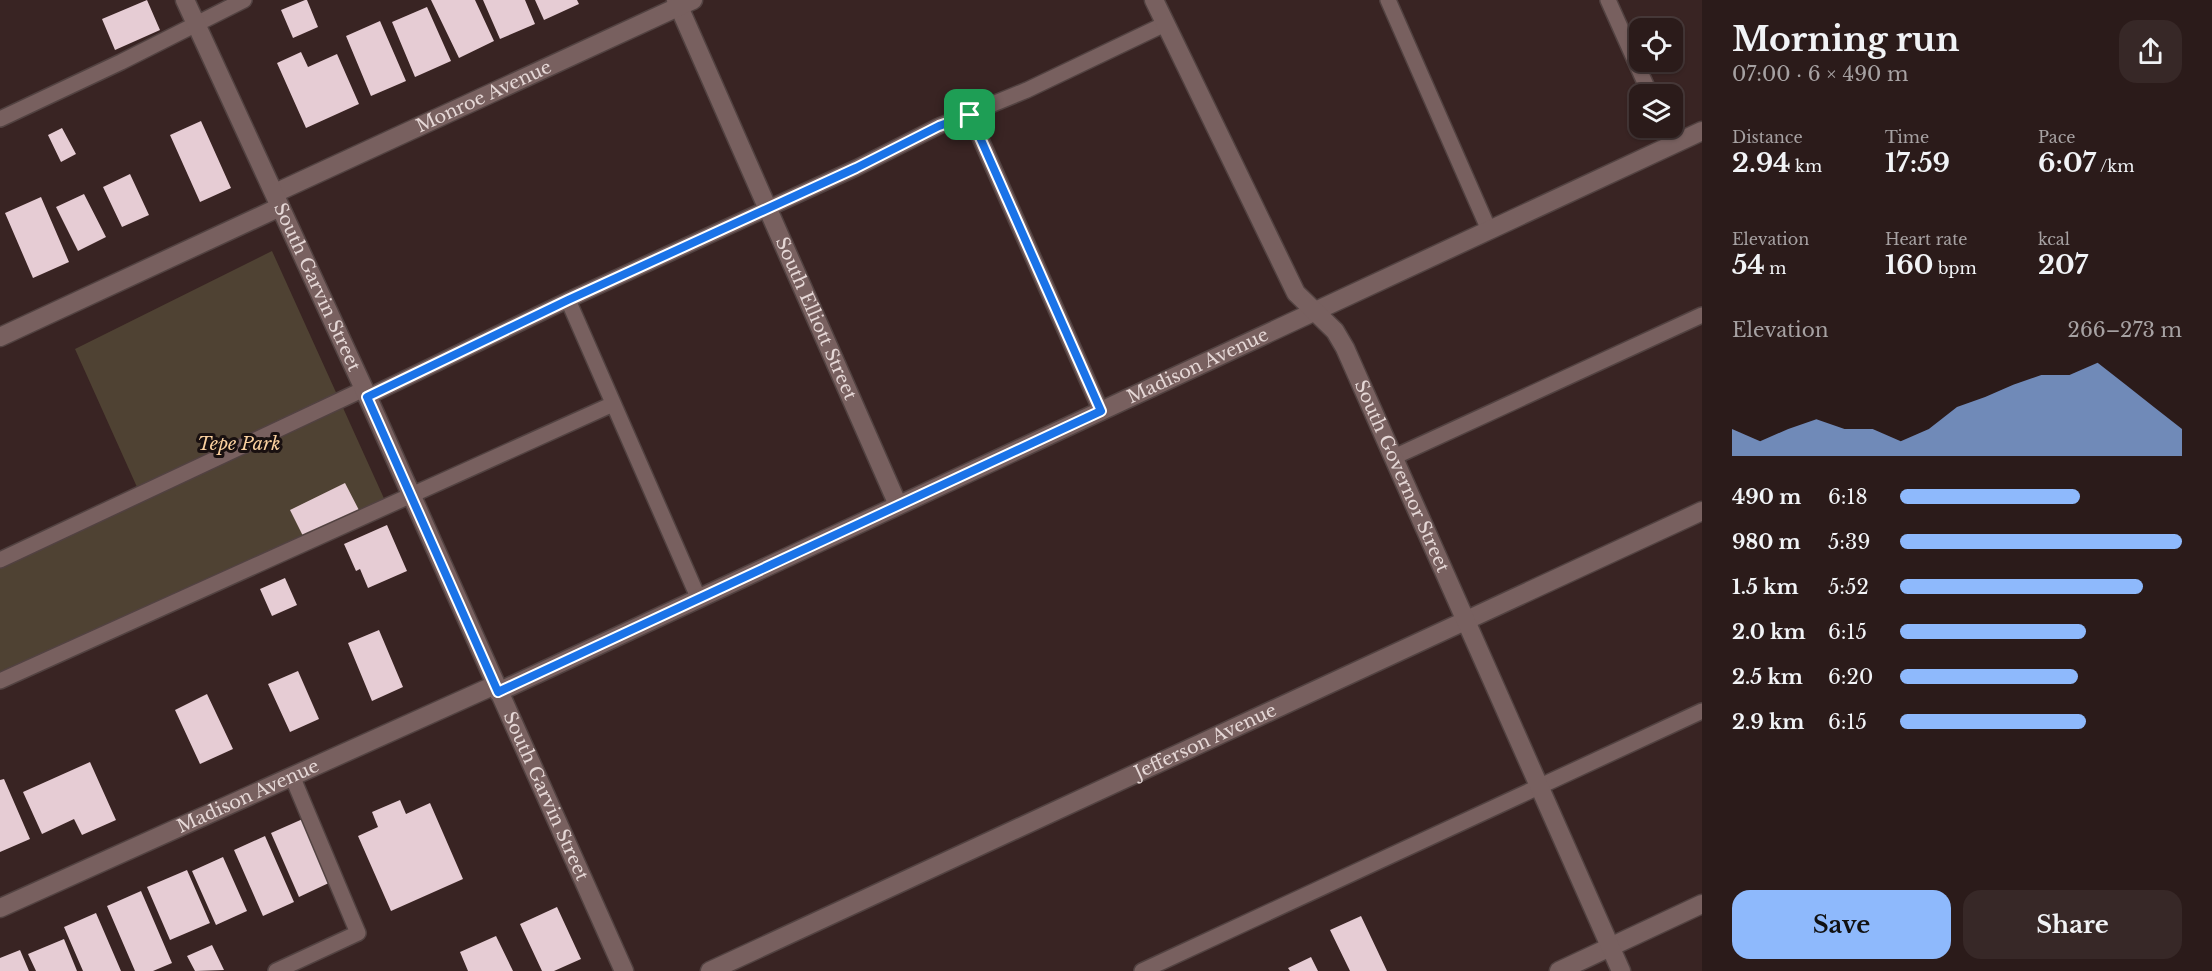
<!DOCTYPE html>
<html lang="en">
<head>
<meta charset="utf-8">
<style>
	:root { --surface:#2b1b1a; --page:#372827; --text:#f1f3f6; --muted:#a6a1a2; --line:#473939; --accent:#8eb9fc }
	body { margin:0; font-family:"Libre Baskerville",serif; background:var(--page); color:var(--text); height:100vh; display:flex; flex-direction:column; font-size:22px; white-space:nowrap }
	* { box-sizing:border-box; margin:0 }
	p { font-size:20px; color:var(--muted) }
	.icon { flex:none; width:33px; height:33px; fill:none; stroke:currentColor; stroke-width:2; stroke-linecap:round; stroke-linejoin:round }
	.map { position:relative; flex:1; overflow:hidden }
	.side { display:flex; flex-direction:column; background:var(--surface); width:510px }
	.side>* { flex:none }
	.fabs { position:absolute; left:1629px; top:18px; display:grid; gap:12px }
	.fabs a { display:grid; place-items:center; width:54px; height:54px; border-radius:12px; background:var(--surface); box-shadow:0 2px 4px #0004,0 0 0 2px var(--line); font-size:30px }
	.pin { position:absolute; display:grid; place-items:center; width:51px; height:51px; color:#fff; margin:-26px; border-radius:12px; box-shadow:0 3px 9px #0006 }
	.round { display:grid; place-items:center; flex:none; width:63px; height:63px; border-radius:18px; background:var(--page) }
	.head { display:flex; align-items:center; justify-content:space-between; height:102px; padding:0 30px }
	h1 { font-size:33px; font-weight:700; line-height:45px }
	.figures { display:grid; grid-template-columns:repeat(3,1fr); gap:9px; height:102px; padding:6px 30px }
	.figures div { display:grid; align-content:center }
	.figures b { font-size:26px; font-weight:700 }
	.figures small { font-size:16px; font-weight:400 }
	.figures p { font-size:16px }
	.chart { height:168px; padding:12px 30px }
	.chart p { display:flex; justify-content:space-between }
	.chart svg { width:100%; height:108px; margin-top:6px; fill:var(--accent); opacity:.7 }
	.action { display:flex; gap:12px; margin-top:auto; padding:12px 30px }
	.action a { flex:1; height:69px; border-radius:18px; background:var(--accent); color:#111; font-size:24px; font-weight:700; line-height:69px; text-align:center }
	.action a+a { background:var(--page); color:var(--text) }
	ul { padding:0 30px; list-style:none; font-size:20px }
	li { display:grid; grid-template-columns:96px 72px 1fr; align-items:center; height:45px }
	li i { height:15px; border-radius:8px; background:var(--accent) }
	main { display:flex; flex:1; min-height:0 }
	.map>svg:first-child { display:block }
</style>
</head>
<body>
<main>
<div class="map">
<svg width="1702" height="971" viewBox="0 0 1702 971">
	<rect width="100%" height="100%" fill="#392423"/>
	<path fill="#4f4233" d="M272,251L387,505L0,681V560L141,496L75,349Z"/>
	<path fill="#e6ccd4" d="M147,0L160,30L115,50L102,19Z
		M305,0H307L318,27L293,38L281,10Z
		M431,0H475L494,41L459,58Z
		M483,0H525L535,24L500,39Z
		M535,0H577L579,4L544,20Z
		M427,7L451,61L415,77L392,22Z
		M380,21L406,81L371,96L346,36Z
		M301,52L308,67L337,54L359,104L306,128L277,63Z
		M201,121L231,188L200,202L170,135Z
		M62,128L76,154L61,162L48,135Z
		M130,174L149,215L122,227L103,187Z
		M84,194L106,237L78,251L56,207Z
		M41,197L69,262L33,278L5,213Z
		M345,483L361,514L306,542L290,510Z
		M387,525L407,571L368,588L360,569L356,571L344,544Z
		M285,578L297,605L272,616L260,589Z
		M379,630L403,687L372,701L348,643Z
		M298,671L319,719L290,732L268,684Z
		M207,694L233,749L200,764L175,710Z
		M90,762L116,820L82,835L74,819L42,834L23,792Z
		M4,779L30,839L0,852V780Z
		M400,800L406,814L430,803L463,879L391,911L358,836L378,827L372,812Z
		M305,818L333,881L299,897L271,833Z
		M265,836L294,902L263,916L234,850Z
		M223,857L247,911L216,925L192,871Z
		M187,870L210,923L170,940L147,887Z
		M141,891L172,963L153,971H135L107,906Z
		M557,907L581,959L554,971H542L520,924Z
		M96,913L121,971H83L64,927Z
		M1361,916L1387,971H1350L1330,930Z
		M496,936L513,971H468L460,952Z
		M64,939L77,971H36L28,954Z
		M212,945L224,970L195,971L187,956Z
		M20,950L29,971H0V958Z
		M1311,957L1318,971H1290L1288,968Z"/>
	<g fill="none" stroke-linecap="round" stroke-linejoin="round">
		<g stroke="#524241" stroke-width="18">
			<path id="lane" d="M1388,0L1489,230
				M1608,0L1650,94
				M970,115L1101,411
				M0,119L121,62L244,0
				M1665,128L1672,144
				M568,300L698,597
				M367,397L568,300L856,168L939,126L1027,90L1165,24
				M1394,457L1702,315
				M0,560L364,389
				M0,681L613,404
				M276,971L358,933L292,776
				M1142,971L1702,711"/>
		</g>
		<g stroke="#524241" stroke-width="21">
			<g id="street">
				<path id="s1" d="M676,0L898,505"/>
				<path id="s2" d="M275,193L693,0"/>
				<path d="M0,337L280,207"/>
				<path id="s3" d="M498,692L1702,131"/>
				<path id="s4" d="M0,908L495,685"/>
				<path id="s5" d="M710,971L1702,511"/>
				<path d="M1559,971L1702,904"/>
			</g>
		</g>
		<g stroke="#524241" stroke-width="21">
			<g id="secondary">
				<path id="s6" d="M185,0L364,389L624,971"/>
				<path id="s7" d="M1154,0L1296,293L1335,331L1345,348L1621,971"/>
			</g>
		</g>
		<use href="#lane" stroke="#78605f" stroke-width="15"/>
		<use href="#street" stroke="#78605f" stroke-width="18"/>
		<use href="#secondary" stroke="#78605f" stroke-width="18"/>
	</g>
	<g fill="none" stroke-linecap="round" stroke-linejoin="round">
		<g stroke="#fff" stroke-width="12">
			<path id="route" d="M970,115L1101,411L498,692L367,397L568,300L856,168L939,126Z"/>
		</g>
		<use href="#route" stroke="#1a73e8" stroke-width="8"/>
	</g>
	<g text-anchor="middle" stroke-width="6" stroke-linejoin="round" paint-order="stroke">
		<g font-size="18" fill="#e5d7d6" stroke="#191010">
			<text dy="6" stroke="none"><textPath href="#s2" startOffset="230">Monroe Avenue</textPath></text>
			<text dy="6" stroke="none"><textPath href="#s6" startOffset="316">South Garvin Street</textPath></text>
			<text dy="6" stroke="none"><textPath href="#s1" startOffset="348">South Elliott Street</textPath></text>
			<text dy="6" stroke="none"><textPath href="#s3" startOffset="772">Madison Avenue</textPath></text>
			<text dy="6" stroke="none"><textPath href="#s7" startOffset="540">South Governor Street</textPath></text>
			<text dy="6" stroke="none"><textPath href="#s5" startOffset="546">Jefferson Avenue</textPath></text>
			<text dy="6" stroke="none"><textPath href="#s4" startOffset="272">Madison Avenue</textPath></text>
			<text dy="6" stroke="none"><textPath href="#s6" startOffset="874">South Garvin Street</textPath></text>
		</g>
		<g font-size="18" font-style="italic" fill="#fad09f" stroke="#191010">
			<text x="239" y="450">Tepe Park</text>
		</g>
	</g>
</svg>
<div class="fabs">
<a><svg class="icon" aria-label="locate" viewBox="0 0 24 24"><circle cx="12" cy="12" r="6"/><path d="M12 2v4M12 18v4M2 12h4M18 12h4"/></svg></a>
<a><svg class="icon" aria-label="layers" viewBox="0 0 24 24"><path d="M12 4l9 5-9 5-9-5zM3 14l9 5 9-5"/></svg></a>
</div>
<div class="pin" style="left:970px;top:115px;background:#1e9e55"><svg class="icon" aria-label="arrive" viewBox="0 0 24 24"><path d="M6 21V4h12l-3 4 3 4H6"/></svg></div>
</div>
<section class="side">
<div class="head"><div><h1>Morning run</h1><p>07:00 · 6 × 490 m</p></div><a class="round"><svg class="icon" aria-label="share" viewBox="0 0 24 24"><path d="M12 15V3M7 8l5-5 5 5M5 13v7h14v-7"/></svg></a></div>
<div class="figures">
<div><p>Distance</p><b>2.94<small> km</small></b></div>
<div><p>Time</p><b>17:59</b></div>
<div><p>Pace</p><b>6:07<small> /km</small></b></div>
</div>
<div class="figures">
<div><p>Elevation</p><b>54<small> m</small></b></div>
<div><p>Heart rate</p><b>160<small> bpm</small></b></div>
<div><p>kcal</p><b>207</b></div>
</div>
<div class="chart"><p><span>Elevation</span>266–273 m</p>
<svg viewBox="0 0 160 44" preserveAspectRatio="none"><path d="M0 44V33L10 38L20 33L30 29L40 33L50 33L60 38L70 33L80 24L90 20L100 15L110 11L120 11L130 6L140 15L150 24L160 33V44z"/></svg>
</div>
<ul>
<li><b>490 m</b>6:18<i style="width:64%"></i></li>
<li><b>980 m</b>5:39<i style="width:100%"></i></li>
<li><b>1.5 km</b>5:52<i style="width:86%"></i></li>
<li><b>2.0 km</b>6:15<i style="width:66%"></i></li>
<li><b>2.5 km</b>6:20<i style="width:63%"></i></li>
<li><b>2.9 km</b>6:15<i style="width:66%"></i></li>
</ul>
<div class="action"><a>Save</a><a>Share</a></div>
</section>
</main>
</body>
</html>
